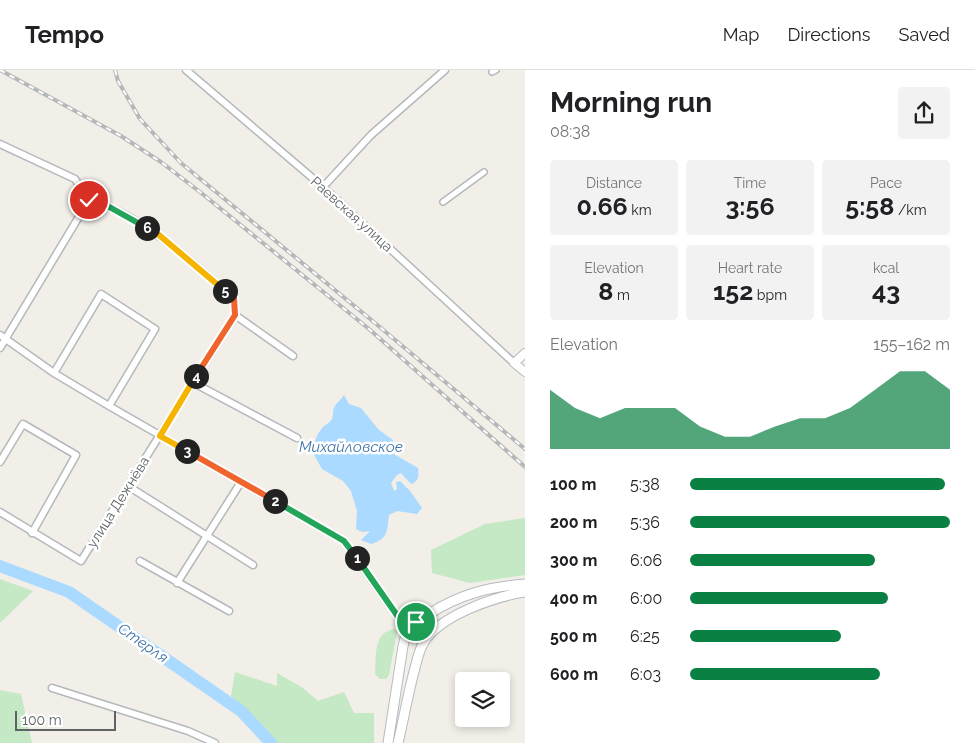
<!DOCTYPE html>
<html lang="en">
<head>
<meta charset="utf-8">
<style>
	:root { --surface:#fff; --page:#f2f2f2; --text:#202124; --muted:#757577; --line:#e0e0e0; --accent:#0b8043 }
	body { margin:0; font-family:Raleway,sans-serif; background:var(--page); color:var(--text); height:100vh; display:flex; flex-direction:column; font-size:19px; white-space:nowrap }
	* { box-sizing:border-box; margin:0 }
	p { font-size:16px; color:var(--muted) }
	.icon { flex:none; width:28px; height:28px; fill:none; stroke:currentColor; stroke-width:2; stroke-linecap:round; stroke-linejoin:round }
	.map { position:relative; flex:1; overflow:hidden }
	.details { display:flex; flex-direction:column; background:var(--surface); width:450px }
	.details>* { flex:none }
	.tools { position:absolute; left:455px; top:602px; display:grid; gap:10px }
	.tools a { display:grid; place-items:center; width:55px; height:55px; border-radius:5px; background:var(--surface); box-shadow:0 2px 8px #0003; font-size:25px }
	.scale { position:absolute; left:15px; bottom:12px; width:101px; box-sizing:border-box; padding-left:5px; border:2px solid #5f6368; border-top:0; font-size:14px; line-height:18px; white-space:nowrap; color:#5f6368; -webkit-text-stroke:4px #fff; paint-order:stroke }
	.pin { position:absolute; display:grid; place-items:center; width:42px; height:42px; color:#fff; margin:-21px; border:2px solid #fff; border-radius:50%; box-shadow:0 1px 5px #0007 }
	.km { position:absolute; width:25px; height:25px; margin:-12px; border-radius:50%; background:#222; color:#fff; font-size:14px; line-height:25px; text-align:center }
	.round { display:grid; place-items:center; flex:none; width:52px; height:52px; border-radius:5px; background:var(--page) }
	.overview { display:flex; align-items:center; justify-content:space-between; height:85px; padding:0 25px }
	h1 { font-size:28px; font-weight:700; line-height:38px }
	.stats { display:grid; grid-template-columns:repeat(3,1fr); gap:8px; height:85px; padding:5px 25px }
	.stats div { display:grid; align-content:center; border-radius:5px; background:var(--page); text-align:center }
	.stats b { font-size:25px; font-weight:700 }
	.stats small { font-size:14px; font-weight:400 }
	.stats p { font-size:14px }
	.chart { height:140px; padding:10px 25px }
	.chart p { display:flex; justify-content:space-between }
	.chart svg { width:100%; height:90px; margin-top:5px; fill:var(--accent); opacity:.7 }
	ul { padding:0 25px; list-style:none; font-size:16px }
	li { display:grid; grid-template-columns:80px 60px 1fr; align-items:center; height:38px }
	li i { height:12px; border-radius:6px; background:var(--accent) }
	header { display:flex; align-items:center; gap:30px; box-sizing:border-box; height:70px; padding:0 25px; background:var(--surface); border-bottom:1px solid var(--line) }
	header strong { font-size:24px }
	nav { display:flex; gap:28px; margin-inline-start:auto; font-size:18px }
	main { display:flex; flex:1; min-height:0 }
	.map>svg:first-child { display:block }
</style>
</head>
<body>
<header>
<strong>Tempo</strong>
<nav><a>Map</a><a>Directions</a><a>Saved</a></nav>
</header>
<main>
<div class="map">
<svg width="525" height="673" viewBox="0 0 525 673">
	<rect width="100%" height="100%" fill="#f1efe8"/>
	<path fill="#c5e8c5" d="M525,448V505L470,513L432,503L431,480L485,454Z
		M0,509L33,521L0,553Z
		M395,559L397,562L389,605L386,609H380L375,604C377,586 372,562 395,559Z
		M235,602L277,616V603L303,618L318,631L344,622L354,643H374V673H276L231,626Z
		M0,620L21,624L32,673H0Z"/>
	<path fill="#aadaff" d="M344,325L349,334L361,338L379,360L393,370L392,383L418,398C419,406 419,411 411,414L401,403L397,405L391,413L394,421L397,419L396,412L400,411L410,421L422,438L417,444L397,441L389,445C387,462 388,469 371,474L361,470L370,461L362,462L356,459L357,441L351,421L343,411L322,399L313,383C314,373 316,365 323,357C326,354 330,353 332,349C334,345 332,342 334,338C336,333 341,330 344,325Z"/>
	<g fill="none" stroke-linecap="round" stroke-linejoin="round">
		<path stroke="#aadaff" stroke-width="12" d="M0,496L69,522L241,641L271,673"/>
		<g stroke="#b5b8bc" stroke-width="8">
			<path id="pedestrian" d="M492,2L496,0
				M443,132L484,102"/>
		</g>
		<g stroke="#b5b8bc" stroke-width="9">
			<path id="minor" d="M186,0L323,117L514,293
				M0,74L75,109L89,130C142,144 193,193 234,229L235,245
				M323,117L371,65L445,0
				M235,245L293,286
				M0,265L54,303L109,336L344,471L408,561L423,573
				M0,278L89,130
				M54,303L101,224L155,259L109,336
				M192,312L297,368
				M0,392L23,354L76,385L32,463
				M128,416L253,495
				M0,442L81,491L235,245
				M140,491L229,541
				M177,513L241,412
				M52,618L188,661L215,673"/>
		</g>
		<g stroke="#b5b8bc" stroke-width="10">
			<path id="tertiary" d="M525,283L514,293L525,302"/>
		</g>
		<g stroke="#b6babf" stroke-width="11">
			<path id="secondary" d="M388,673L403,576C404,571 406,565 408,561C413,553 422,549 429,544C460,524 489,517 525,514
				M398,673C404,648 408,623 415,598C417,590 419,580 424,572C441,545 494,527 525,522"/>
		</g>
		<use href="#pedestrian" stroke="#fff" stroke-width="5"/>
		<use href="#minor" stroke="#fff" stroke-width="6"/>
		<use href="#tertiary" stroke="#fff" stroke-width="8"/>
		<use href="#secondary" stroke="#fff" stroke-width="9"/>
		<g stroke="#b6b7b8" stroke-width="4">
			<path id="rail" d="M0,0L121,66L161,92L200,122L369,259L525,397
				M115,0L118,11L140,49L181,93L375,253L525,379"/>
		</g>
		<use href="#rail" stroke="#fff" stroke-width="2" stroke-dasharray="5.5" stroke-linecap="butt"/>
	</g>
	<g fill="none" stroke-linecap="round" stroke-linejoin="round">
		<g stroke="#fff" stroke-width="10">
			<path id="split-1" d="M357,488L408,561L416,552"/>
		</g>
		<g stroke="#fff" stroke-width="10">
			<path id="split-2" d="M275,431L344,471L357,488"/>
		</g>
		<g stroke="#fff" stroke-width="10">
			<path id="split-3" d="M187,381L275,431"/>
		</g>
		<g stroke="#fff" stroke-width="10">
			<path id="split-4" d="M187,381L160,366L196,306"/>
		</g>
		<g stroke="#fff" stroke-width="10">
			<path id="split-5" d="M196,306L235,245L234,228L225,221"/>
		</g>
		<g stroke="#fff" stroke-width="10">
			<path id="split-6" d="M147,158L159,165L225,221"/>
		</g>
		<g stroke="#fff" stroke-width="10">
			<path id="split-7" d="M89,130L104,134L147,158"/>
		</g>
		<use href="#split-1" stroke="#22a559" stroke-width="6"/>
		<use href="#split-2" stroke="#22a559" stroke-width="6"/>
		<use href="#split-3" stroke="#f0652b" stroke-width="6"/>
		<use href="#split-4" stroke="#f5b400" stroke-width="6"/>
		<use href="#split-5" stroke="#f0652b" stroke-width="6"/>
		<use href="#split-6" stroke="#f5b400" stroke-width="6"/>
		<use href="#split-7" stroke="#22a559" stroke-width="6"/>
	</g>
	<g text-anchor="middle" stroke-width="5" stroke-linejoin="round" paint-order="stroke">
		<g font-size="14" fill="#5f6368" stroke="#fff">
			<text transform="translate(352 144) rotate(42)" y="5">Раевская улица</text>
			<text transform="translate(118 432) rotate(-58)" y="5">улица Дежнёва</text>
		</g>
		<g font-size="15" font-style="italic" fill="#4174aa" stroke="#fff">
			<text x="351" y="382">Михайловское</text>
			<text transform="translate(143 573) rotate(35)" y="5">Стерля</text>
		</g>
	</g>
</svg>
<div class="tools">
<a><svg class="icon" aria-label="layers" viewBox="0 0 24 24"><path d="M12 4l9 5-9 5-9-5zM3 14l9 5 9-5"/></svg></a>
</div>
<div class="scale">100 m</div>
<div class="pin" style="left:416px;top:552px;background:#1e9e55"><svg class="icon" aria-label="arrive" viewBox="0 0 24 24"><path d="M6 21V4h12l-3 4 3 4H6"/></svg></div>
<div class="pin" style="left:89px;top:130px;background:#d93025"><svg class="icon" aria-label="check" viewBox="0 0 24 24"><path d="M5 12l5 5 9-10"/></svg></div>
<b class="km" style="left:357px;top:488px">1</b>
<b class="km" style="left:275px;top:431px">2</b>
<b class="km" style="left:187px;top:381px">3</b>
<b class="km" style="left:196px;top:306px">4</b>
<b class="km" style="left:225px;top:221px">5</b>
<b class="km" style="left:147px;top:158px">6</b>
</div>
<section class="details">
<div class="overview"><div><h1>Morning run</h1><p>08:38</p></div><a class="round"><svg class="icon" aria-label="share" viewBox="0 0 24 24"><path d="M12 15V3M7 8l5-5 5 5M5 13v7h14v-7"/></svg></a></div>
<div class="stats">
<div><p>Distance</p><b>0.66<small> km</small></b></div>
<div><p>Time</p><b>3:56</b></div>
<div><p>Pace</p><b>5:58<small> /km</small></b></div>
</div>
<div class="stats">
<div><p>Elevation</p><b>8<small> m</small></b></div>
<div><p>Heart rate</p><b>152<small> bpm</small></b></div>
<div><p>kcal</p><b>43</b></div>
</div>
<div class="chart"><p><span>Elevation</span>155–162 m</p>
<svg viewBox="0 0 160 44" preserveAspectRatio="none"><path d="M0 44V15L10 24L20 29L30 24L40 24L50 24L60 33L70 38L80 38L90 33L100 29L110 29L120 24L130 15L140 6L150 6L160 15V44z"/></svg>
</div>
<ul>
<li><b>100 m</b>5:38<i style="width:98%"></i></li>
<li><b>200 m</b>5:36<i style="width:100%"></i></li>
<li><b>300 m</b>6:06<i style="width:71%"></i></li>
<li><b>400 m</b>6:00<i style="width:76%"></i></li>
<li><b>500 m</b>6:25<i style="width:58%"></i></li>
<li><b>600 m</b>6:03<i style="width:73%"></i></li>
</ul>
</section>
</main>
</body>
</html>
